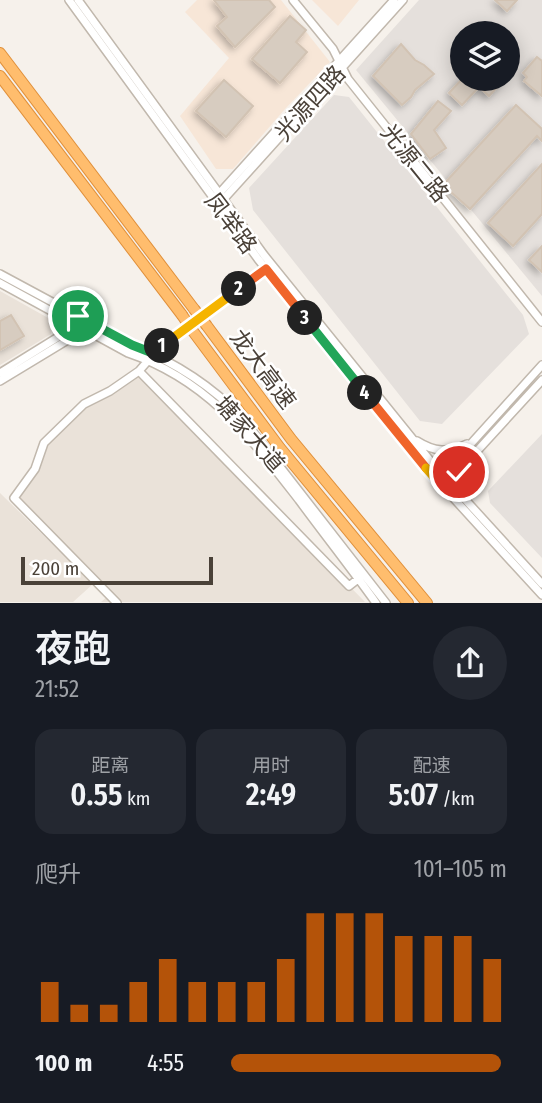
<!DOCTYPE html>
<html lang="zh">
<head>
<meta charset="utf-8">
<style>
	:root { --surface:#171b24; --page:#242831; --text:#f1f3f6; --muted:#9ea1a6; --accent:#b45309 }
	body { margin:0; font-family:"Fira Sans Condensed","Noto Sans SC",sans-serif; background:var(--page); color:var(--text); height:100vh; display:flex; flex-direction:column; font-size:26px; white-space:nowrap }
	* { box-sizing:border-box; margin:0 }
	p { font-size:23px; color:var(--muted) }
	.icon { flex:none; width:38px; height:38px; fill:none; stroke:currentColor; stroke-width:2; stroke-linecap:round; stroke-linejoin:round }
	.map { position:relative; height:603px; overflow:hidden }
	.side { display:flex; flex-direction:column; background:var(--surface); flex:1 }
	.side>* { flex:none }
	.tools { position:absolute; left:450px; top:21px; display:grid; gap:14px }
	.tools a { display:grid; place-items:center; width:70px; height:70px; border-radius:50%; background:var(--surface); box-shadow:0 4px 18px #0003; font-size:35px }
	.scale { position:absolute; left:21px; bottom:18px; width:192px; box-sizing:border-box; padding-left:7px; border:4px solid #4a4138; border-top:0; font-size:19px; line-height:24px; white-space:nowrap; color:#4a4138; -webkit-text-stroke:5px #fff; paint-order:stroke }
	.pin { position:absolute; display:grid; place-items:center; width:60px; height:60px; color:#fff; margin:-30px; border:4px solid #fff; border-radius:50%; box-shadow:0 2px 7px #0007 }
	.km { position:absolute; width:35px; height:35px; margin:-18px; border-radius:50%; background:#222; color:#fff; font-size:19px; line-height:35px; text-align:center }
	.round { display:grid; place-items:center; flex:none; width:74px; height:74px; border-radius:37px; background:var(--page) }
	.head { display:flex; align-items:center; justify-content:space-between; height:119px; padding:0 35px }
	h1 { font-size:38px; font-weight:600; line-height:52px }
	.figures { display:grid; grid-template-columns:repeat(3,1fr); gap:10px; height:119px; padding:7px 35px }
	.figures div { display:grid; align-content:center; border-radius:18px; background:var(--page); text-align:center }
	.figures b { font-size:30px; font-weight:600 }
	.figures small { font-size:19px; font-weight:400 }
	.figures p { font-size:19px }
	.chart { height:196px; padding:14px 35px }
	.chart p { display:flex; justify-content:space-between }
	.chart svg { width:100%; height:126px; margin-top:7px; stroke:var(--accent); stroke-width:6 }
	ul { padding:0 35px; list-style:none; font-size:23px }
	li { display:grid; grid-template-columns:112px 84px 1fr; align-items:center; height:52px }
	li i { height:18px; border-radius:9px; background:var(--accent) }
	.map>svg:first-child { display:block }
</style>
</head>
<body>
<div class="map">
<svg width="542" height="603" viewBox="0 0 542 603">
	<defs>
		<filter id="shadow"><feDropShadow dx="-3" dy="3" stdDeviation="3.5" flood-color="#0004"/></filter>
	</defs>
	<rect width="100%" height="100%" fill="#f6f1eb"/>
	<path fill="#eae2d9" d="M0,291L50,319L51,334L0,365Z
		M139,371L365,602H101L109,595L14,498L28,482L40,452L84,404Z
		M0,493L93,584L73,602H0Z"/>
	<path fill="#f7e6d7" d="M197,0H281L330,62L285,109L233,169H216L180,116L229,58L185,12Z
		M312,0H359L338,26Z"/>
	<path fill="#e5e0dc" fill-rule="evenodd" d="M419,0H542V296L356,70ZM462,33H508V79H462Z
		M334,95L349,97L523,315L529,334L442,424L420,421L253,210L249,188Z
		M542,434V558L490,503L488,491Z"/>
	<path fill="#d7ccc0" stroke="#d2c3b3" stroke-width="2" filter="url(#shadow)" d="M214,0H269L275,7L235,47L217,26L227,17Z
		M495,0H517L507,11Z
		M290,16L306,30L296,42L307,52L280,83L252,59Z
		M401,44L415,60L424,65L434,74L415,90L411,97L402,105L373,76Z
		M537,57L542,61V96L524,81L527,77L523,73Z
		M462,79H501L503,81L489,96L479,87L462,105L449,93Z
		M224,80L253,106L226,137L196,111Z
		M438,101L451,111L434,130L446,148L430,159L411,134Z
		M516,105L542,129V141L537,136L470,209L443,185Z
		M542,164V214L513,246L488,223Z
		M542,246V272L529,260Z
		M11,315L24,336L0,350V321Z"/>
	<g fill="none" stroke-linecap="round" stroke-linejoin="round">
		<g stroke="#c1b8ad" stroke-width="10">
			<path id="minor" d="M69,0L258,259L426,468L542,595
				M78,0L264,255L432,463L542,584
				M293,0L333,49L348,79L542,322
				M216,197L394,0
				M222,201L403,0
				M0,274L132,345C174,362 211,385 242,418L386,603
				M0,283L128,353C208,380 249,436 299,500C324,534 351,568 376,603
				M139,371L159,348L266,269
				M0,373L63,334L76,319
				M0,381L71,338L83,325
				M417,441C434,452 449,453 467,444
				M439,479L542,365
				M446,485L542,380
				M117,603L14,498L35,469L44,443L84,404L110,391L139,371L349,586L358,579"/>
		</g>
		<g stroke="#e0903b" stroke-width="12">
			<path id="highway" d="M0,53L194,309
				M0,76L182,315
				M207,326L291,439L427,603
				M192,330L280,448L408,603"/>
		</g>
		<use href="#minor" stroke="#fff" stroke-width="7"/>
		<use href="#highway" stroke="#ffbd6d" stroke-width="10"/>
		<g stroke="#e0903b" stroke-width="12" stroke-linecap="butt">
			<path id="highway-bridge" d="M194,309L207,326
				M182,315L192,330"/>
		</g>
		<use href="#highway-bridge" stroke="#ffbd6d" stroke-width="10"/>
	</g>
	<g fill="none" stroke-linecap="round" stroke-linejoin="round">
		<g stroke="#fff" stroke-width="14">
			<path id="split-1" d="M78,316L132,345L155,354L162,346"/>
		</g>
		<g stroke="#fff" stroke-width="14">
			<path id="split-2" d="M162,346L239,289"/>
		</g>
		<g stroke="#fff" stroke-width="14">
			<path id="split-3" d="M239,289L266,269L305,318"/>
		</g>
		<g stroke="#fff" stroke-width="14">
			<path id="split-4" d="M305,318L365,393"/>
		</g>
		<g stroke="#fff" stroke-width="14">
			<path id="split-5" d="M365,393L426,468"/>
		</g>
		<g stroke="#fff" stroke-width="14">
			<path id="split-6" d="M426,468L442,486L449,483L459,472"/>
		</g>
		<use href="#split-1" stroke="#22a559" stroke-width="9"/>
		<use href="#split-2" stroke="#f5b400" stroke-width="9"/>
		<use href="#split-3" stroke="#f0652b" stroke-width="9"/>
		<use href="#split-4" stroke="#22a559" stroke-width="9"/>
		<use href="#split-5" stroke="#f0652b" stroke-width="9"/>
		<use href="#split-6" stroke="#f5b400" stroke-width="9"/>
	</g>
	<g text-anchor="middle" stroke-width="5" stroke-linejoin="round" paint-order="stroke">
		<g font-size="23" fill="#4a4138" stroke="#fff">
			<text transform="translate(310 103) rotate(-48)" y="8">光源四路</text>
			<text transform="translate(415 163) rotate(51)" y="8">光源二路</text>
			<text transform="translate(231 223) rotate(53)" y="8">凤举路</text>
			<text transform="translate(263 369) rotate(53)" y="8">龙大高速</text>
			<text transform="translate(250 434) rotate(49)" y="8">塘家大道</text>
		</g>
	</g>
</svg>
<div class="tools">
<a><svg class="icon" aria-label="layers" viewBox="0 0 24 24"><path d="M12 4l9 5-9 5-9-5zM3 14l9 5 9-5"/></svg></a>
</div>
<div class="scale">200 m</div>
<div class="pin" style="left:78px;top:316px;background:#1e9e55"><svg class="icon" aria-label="arrive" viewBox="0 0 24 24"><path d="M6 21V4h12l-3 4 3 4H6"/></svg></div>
<div class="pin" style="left:459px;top:472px;background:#d93025"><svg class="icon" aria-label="check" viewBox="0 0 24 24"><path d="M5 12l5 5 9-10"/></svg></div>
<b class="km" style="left:162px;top:346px">1</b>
<b class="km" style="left:239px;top:289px">2</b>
<b class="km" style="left:305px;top:318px">3</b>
<b class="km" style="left:365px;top:393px">4</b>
</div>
<section class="side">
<div class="head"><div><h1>夜跑</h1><p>21:52</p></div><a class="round"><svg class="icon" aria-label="share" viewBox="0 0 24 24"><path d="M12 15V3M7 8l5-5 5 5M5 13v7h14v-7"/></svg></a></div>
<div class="figures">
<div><p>距离</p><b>0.55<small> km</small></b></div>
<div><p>用时</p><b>2:49</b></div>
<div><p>配速</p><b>5:07<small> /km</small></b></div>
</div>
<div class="chart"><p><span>爬升</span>101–105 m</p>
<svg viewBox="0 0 160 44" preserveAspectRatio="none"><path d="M5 44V30M15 44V38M25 44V38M35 44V30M45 44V22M55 44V30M65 44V30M75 44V30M85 44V22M95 44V6M105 44V6M115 44V6M125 44V14M135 44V14M145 44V14M155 44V22"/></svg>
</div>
<ul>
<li><b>100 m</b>4:55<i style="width:98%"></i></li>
</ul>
</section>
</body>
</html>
